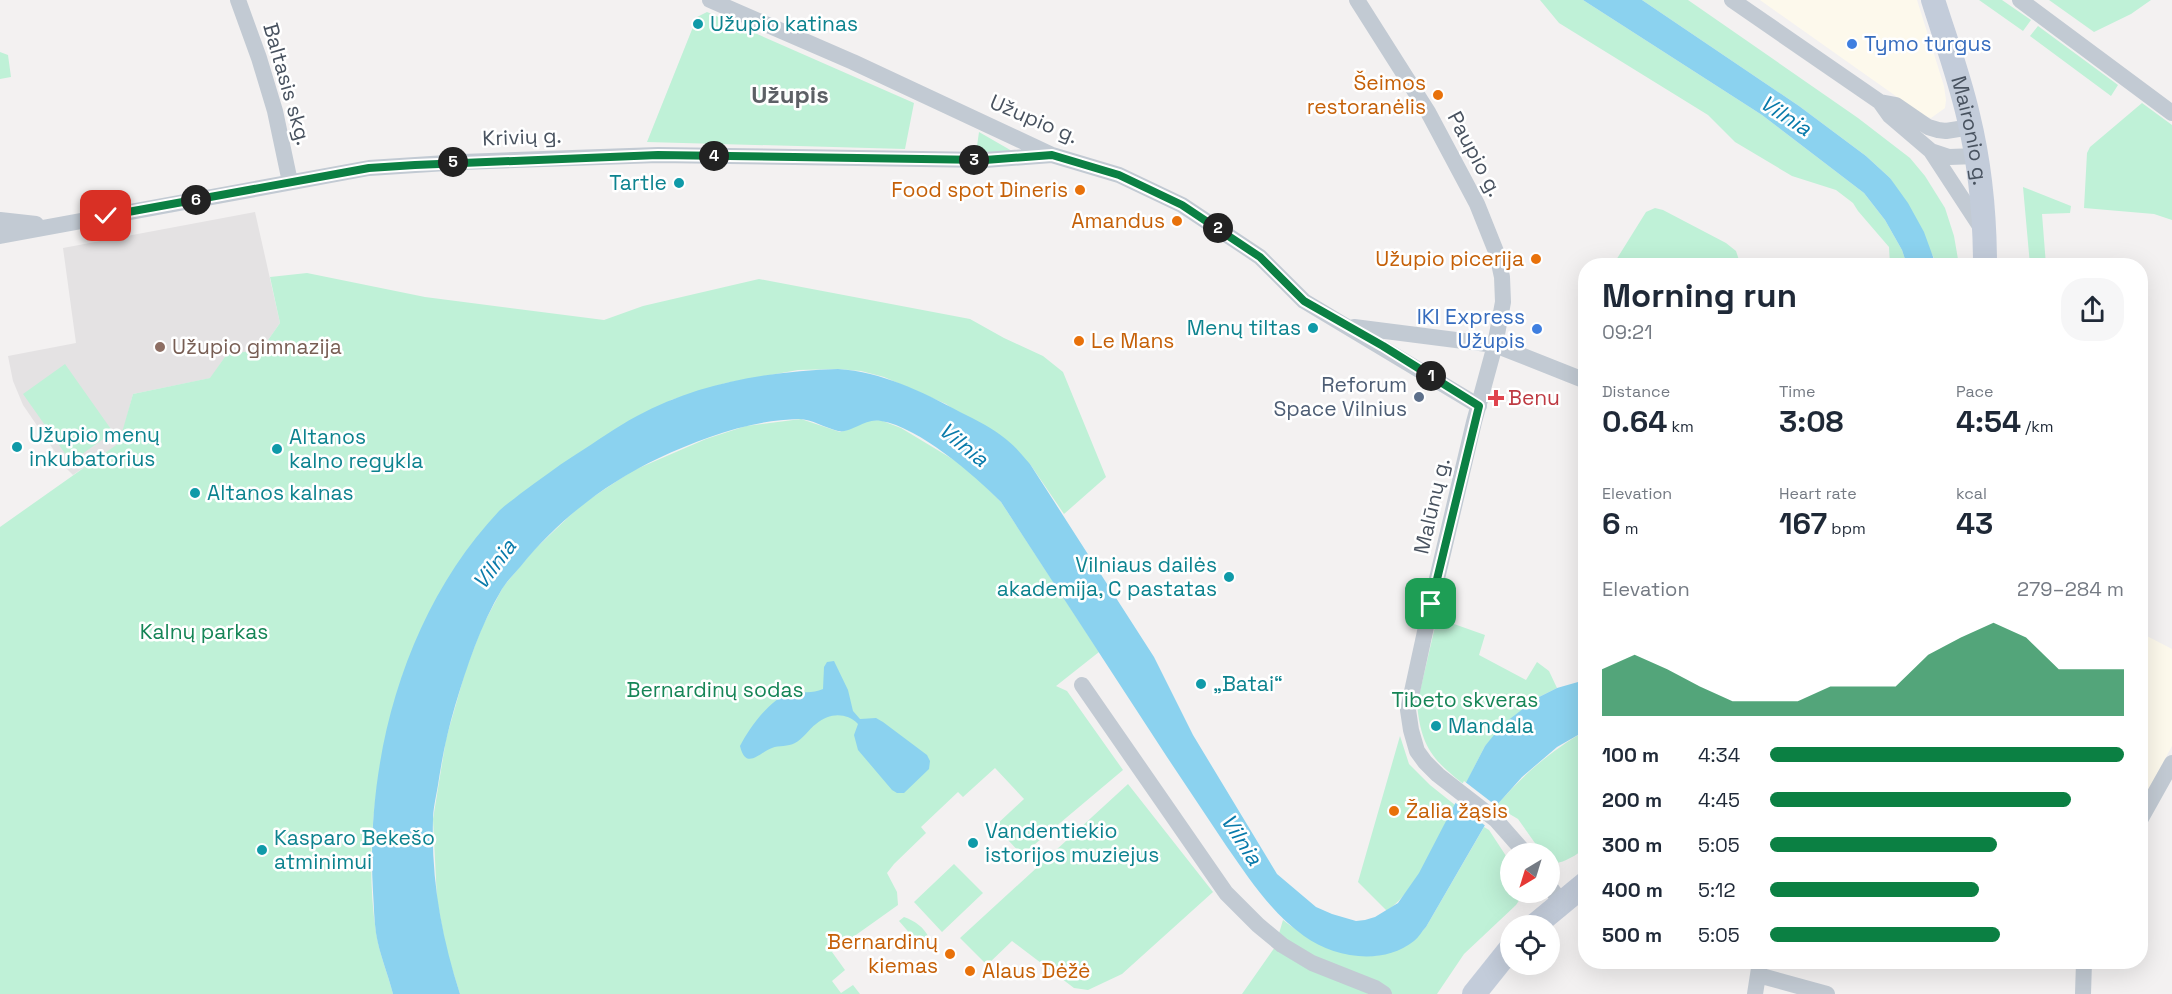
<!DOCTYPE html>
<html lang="en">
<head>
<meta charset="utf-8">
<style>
	:root { --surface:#fff; --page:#f6f6f7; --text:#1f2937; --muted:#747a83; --accent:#0b8043 }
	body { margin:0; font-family:"Space Grotesk",sans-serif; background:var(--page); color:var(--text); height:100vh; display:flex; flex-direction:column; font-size:22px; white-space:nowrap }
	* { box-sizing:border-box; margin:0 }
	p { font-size:20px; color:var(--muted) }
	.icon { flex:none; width:33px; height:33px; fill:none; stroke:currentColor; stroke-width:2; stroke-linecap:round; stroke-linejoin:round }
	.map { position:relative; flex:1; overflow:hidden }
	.sheet { position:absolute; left:1578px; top:258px; width:570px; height:711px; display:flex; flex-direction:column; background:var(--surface); border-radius:24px; box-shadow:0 6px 24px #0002 }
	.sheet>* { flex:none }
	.needle { width:39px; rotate:218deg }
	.controls { position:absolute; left:1500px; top:843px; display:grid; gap:12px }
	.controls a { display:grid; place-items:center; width:60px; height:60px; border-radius:50%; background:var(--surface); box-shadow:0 6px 24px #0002; font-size:30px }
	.pin { position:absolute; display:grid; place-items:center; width:51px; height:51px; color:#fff; margin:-26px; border-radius:12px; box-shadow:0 3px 9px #0006 }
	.km { position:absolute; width:30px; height:30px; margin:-15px; border-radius:50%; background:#222; color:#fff; font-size:16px; line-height:30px; text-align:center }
	.round { display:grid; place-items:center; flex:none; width:63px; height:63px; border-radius:24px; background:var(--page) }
	.headline { display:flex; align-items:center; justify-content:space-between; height:102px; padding:0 24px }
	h1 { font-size:33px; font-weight:600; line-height:45px }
	.figures { display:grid; grid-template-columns:repeat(3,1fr); gap:9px; height:102px; padding:6px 24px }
	.figures div { display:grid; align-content:center }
	.figures b { font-size:30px; font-weight:600 }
	.figures small { font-size:16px; font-weight:400 }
	.figures p { font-size:16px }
	.chart { height:168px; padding:12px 24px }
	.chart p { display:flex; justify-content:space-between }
	.chart svg { width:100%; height:108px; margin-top:6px; fill:var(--accent); opacity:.7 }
	ul { padding:0 24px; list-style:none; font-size:20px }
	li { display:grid; grid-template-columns:96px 72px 1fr; align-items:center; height:45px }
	li i { height:15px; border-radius:8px; background:var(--accent) }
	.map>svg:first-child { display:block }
</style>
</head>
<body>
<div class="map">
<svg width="2172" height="994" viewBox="0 0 2172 994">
	<rect width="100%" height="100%" fill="#f3f1f1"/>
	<path fill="#fdf9ec" d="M1760,0H1917L1944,86L1946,100L1945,108L1931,118L1924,116Z
		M2141,633L2172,649V746L2141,803Z"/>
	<path fill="#e4e2e3" d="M255,212L280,323L261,350L227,354L211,378L133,394L120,443L73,475L66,468L23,405L13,381L8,356L76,343L63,248Z"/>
	<path fill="#bff1d7" d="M1540,0H1583L1762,115L1864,193L1885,220L1902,250L1907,265H1890L1889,247L1858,211L1853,203L1836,190L1792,176L1735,142L1708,115L1559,23Z
		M1642,0H1688L1858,118L1910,158L1925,176L1945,208L1954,236L1959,265H1936L1934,258L1890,178L1866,156L1799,106Z
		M1979,0H2002L2031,20L2023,31Z
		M2049,0H2151L2131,14L2094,32Z
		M707,12L914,103L905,149L647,142L697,17Z
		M2038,26L2118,85L2111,96L2030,36Z
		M0,52L8,55L11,77L0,79Z
		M2142,103L2172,125V220L2154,214L2084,208L2087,153L2090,147Z
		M979,132L1012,151L976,153Z
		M2023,187L2071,206L2070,213L2042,214L2046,265H2030Z
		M1655,208L1663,210L1726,243L1736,251L1739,260L1736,266L1613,265L1646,212Z
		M307,273L425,297L604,320L643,306L759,279L970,319L1004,338L1043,356L1063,372L1106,477L1064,514L1030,464L946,404L884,377L861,371L838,369L798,370L726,383L671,400L403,674C378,757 363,845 376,932C379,953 388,974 393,994H0V527L119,443L133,394L210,378L227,354L261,350L280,323L270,277Z
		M65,364L113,432L71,462L23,394Z
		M801,419L840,432L847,430L864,421L880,420L901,428L959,463L979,480L1001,502L1099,652L1056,686L1067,691L1123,770L1022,855L995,826L1024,799L995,768L963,797L958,792L921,827L926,833L894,864L887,873L897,892L898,905L832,952L845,970L832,981L841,993L853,985L860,994H460L447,953L437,900L433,819L446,739L466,669L482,627L503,587L533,551L581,505L632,471L706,439L746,426Z
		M1437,618L1485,635L1479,655L1526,680L1537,662L1549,671L1557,688L1537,698L1485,746L1465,785C1432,760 1421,746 1417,704Z
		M1585,731V849C1575,855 1561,866 1550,862V854L1542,853L1518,819L1496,806C1524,774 1548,753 1585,731Z
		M1400,736L1409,764L1430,785L1455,805C1436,840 1420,887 1387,911L1358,882Z
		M1128,784L1213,892L1122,974L1088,990L1074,988L1012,941L987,965L960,938Z
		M1484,827L1489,830L1510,862V892L1524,893L1516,905L1464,954L1437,994H1242L1275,947L1283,920C1327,954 1383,977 1426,927Z
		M954,864L983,893L942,932L914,902Z
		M904,917C915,921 924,927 929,938L920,945L899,921Z"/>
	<path fill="#8bd2ef" d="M1583,0H1642L1799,106L1866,156L1890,178L1908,203L1924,232L1936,265H1907L1902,250L1885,220L1864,193L1762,115Z
		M838,369C882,372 921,391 960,412C976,420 993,428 1007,440C1016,447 1023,456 1030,464L1154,657L1193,735L1277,874L1316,907L1332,914L1356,921L1365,920L1375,917L1398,903L1419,873L1485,746L1502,725L1537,698L1557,688L1585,680V731L1557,747L1522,777L1496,806L1426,927C1422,931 1419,937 1414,941C1382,966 1335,958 1304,936C1271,912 1250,880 1227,847C1207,817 1187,787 1167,757C1112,672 1056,587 1001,502C974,475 919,427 881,421C863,418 852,434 838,431C825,428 812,419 799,419C751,420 702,438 659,458C606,483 558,520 521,566C515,573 507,581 502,589C480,626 467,666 455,706C447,733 442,758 438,785C436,797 433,809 433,820C431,880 442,938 460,994H393C388,974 379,953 376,933C374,920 374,906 373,892C365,758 405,611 499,511C505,505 513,500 520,494C538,481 556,467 575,455C596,442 616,427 637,416C697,383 770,371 838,369Z
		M834,661L848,690L853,711L860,719L876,718L883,722L927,755L930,761L929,769L904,793H897L892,790L858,750L854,735L858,724C846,712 829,713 816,724C809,729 803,739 795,743C788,747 779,745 772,748C761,751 746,772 740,746C749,729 770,698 791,693C802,691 812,694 823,689L824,667L827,662Z"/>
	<path fill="#f3f1f1" d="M1464,781L1499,808L1487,827L1453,801Z"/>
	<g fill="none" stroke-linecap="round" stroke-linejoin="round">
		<path stroke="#c2cad3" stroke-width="16" d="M238,0L259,58L275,111L290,182
			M710,0L853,62L1052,155L1119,175L1182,205L1260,257L1304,301L1479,406
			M1357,0L1428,112L1477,204L1497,254L1502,277L1503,302L1495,345L1474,422L1431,604L1408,710L1411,730L1417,751L1425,762L1438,775L1496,820L1526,854
			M1732,0L1880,102L1890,116L1931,151L1982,229
			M2020,0L2172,113
			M1880,102L1896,105L1928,127L1938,130L1946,131L1971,127
			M1931,151L1949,157L1977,156
			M0,220L36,224
			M0,236L369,168L462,162L658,155L985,160L1052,155
			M1354,327L1495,345L1586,381
			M1082,685L1226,893L1258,925L1282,945L1312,963L1375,988L1384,994
			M2140,820L2172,763
			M1550,887L1561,902
			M1758,975L1827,994
			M1755,994L1760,962
			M2083,994L2084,962"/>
		<g stroke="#c3ccda" stroke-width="24">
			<path id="s1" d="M1933,0C1945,38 1959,76 1968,115C1980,164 1985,215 1985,266"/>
			<path d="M1534,926L1586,883"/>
			<path d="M1474,994L1510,949"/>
		</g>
	</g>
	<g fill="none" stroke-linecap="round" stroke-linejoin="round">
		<g stroke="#fff" stroke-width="12">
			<path id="route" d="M106,216L369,168L415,165L658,155L985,160L1052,155L1119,175L1182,205L1260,257L1304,301L1383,346L1479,406L1431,604"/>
		</g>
		<use href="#route" stroke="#0b8043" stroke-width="8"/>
	</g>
	<g fill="#0f9aa8" stroke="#fff" stroke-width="2">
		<circle cx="698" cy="24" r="6"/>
		<circle cx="679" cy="183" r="6"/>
		<circle cx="1313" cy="328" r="6"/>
		<circle cx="17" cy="447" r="6"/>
		<circle cx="277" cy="449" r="6"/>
		<circle cx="195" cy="493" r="6"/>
		<circle cx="1229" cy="577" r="6"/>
		<circle cx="1201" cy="684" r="6"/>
		<circle cx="1436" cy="726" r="6"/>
		<circle cx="973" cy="843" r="6"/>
		<circle cx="262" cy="850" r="6"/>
	</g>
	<g fill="#3f7fe0" stroke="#fff" stroke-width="2">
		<circle cx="1852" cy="44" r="6"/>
		<circle cx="1537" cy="329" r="6"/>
	</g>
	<g fill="#e8710a" stroke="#fff" stroke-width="2">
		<circle cx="1438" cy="95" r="6"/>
		<circle cx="1080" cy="190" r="6"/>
		<circle cx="1177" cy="221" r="6"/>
		<circle cx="1536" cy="259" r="6"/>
		<circle cx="1079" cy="341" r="6"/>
		<circle cx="1394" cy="811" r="6"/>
		<circle cx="950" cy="954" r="6"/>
		<circle cx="970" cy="971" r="6"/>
	</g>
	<circle fill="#8d6e63" stroke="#fff" stroke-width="2" cx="160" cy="347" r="6"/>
	<circle fill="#5c6f8a" stroke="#fff" stroke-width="2" cx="1419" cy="397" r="6"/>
	<path fill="#e0444e" stroke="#fff" stroke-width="2" d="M1493 389h6v6h6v6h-6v6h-6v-6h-6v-6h6z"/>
	<g text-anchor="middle" stroke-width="5" stroke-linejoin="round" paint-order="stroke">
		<g font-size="21" fill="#0d838f" stroke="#fff" text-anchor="start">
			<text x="710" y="31">Užupio katinas</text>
			<text x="667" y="190" text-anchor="end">Tartle</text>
			<text x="1301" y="335" text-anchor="end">Menų tiltas</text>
			<text x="29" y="442">Užupio menų<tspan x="29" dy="24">inkubatorius</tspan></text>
			<text x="289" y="444">Altanos<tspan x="289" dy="24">kalno regykla</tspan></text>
			<text x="207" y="500">Altanos kalnas</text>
			<text x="1217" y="572" text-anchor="end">Vilniaus dailės<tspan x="1217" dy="24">akademija, C pastatas</tspan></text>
			<text x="1213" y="691">„Batai“</text>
			<text x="1448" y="733">Mandala</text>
			<text x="985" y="838">Vandentiekio<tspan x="985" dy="24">istorijos muziejus</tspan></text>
			<text x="274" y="845">Kasparo Bekešo<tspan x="274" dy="24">atminimui</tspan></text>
		</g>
		<g font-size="21" fill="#366cbe" stroke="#fff" text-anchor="start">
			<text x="1864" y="51">Tymo turgus</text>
			<text x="1525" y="324" text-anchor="end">IKI Express<tspan x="1525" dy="24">Užupis</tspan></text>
		</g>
		<g font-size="21" fill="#c56008" stroke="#fff" text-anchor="end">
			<text x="1426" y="90">Šeimos<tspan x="1426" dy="24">restoranėlis</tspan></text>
			<text x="1068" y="197">Food spot Dineris</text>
			<text x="1165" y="228">Amandus</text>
			<text x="1524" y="266">Užupio picerija</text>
			<text x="1091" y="348" text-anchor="start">Le Mans</text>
			<text x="1406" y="818" text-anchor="start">Žalia žąsis</text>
			<text x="938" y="949">Bernardinų<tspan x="938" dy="24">kiemas</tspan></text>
			<text x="982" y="978" text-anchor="start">Alaus Dėžė</text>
		</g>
		<g font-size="21" fill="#48525f" stroke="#fff">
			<text transform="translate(287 84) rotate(74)" y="7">Baltasis skg.</text>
			<text transform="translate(1034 119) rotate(23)" y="7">Užupio g.</text>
			<text dy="7" stroke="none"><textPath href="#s1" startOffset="136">Maironio g.</textPath></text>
			<text transform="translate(522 137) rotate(-2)" y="7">Krivių g.</text>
			<text transform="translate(1475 154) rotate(62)" y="7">Paupio g.</text>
			<text transform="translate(1432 506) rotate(-77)" y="7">Malūnų g.</text>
		</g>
		<g font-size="21" fill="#785e54" stroke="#fff" text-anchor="start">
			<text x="172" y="354">Užupio gimnazija</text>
		</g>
		<g font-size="21" fill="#4e5e75" stroke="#fff" text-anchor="end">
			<text x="1407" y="392">Reforum<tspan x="1407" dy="24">Space Vilnius</tspan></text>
		</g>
		<g font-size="21" fill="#be3a42" stroke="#fff" text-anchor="start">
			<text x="1508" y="405">Benu</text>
		</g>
		<g font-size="21" fill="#158556" stroke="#fff">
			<text x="204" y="639">Kalnų parkas</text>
			<text x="715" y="697">Bernardinų sodas</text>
			<text x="1465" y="707">Tibeto skveras</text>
		</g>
		<g font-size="22" font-style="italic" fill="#087aaa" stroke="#fff">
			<text transform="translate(1786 115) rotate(33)" y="8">Vilnia</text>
			<text transform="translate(964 444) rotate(39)" y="8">Vilnia</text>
			<text transform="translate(494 564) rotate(-53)" y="8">Vilnia</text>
			<text transform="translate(1242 839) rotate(57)" y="8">Vilnia</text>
		</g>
		<g font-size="24" font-weight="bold" fill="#5d6066" stroke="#fff">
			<text x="790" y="103">Užupis</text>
		</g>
	</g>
</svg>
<div class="controls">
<a><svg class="needle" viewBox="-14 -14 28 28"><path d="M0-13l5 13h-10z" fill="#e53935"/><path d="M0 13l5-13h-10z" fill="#747a83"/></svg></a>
<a><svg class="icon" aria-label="locate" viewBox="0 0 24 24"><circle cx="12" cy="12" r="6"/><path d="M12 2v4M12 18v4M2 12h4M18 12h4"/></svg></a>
</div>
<div class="pin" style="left:1431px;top:604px;background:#1e9e55"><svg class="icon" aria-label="arrive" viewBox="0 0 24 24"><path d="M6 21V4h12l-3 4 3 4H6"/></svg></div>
<div class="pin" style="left:106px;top:216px;background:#d93025"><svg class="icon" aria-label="check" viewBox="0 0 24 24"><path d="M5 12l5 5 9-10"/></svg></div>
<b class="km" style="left:1431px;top:376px">1</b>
<b class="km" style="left:1218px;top:228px">2</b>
<b class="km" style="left:974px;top:160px">3</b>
<b class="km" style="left:714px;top:156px">4</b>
<b class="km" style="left:453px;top:162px">5</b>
<b class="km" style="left:196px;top:200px">6</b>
<section class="sheet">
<div class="headline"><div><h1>Morning run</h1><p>09:21</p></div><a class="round"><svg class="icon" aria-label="share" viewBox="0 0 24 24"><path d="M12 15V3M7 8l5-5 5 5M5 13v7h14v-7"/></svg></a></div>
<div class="figures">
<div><p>Distance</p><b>0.64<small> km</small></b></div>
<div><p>Time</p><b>3:08</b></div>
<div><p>Pace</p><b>4:54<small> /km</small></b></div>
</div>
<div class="figures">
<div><p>Elevation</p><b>6<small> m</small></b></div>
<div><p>Heart rate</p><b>167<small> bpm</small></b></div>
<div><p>kcal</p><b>43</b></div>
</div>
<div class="chart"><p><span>Elevation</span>279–284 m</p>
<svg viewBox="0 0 160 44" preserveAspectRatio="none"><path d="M0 44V25L10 19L20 25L30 32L40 38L50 38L60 38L70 32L80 32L90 32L100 19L110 12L120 6L130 12L140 25L150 25L160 25V44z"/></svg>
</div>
<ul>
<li><b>100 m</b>4:34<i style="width:100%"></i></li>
<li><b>200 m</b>4:45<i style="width:85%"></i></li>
<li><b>300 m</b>5:05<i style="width:64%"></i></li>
<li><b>400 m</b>5:12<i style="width:59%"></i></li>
<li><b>500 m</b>5:05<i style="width:65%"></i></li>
</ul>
</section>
</div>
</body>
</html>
